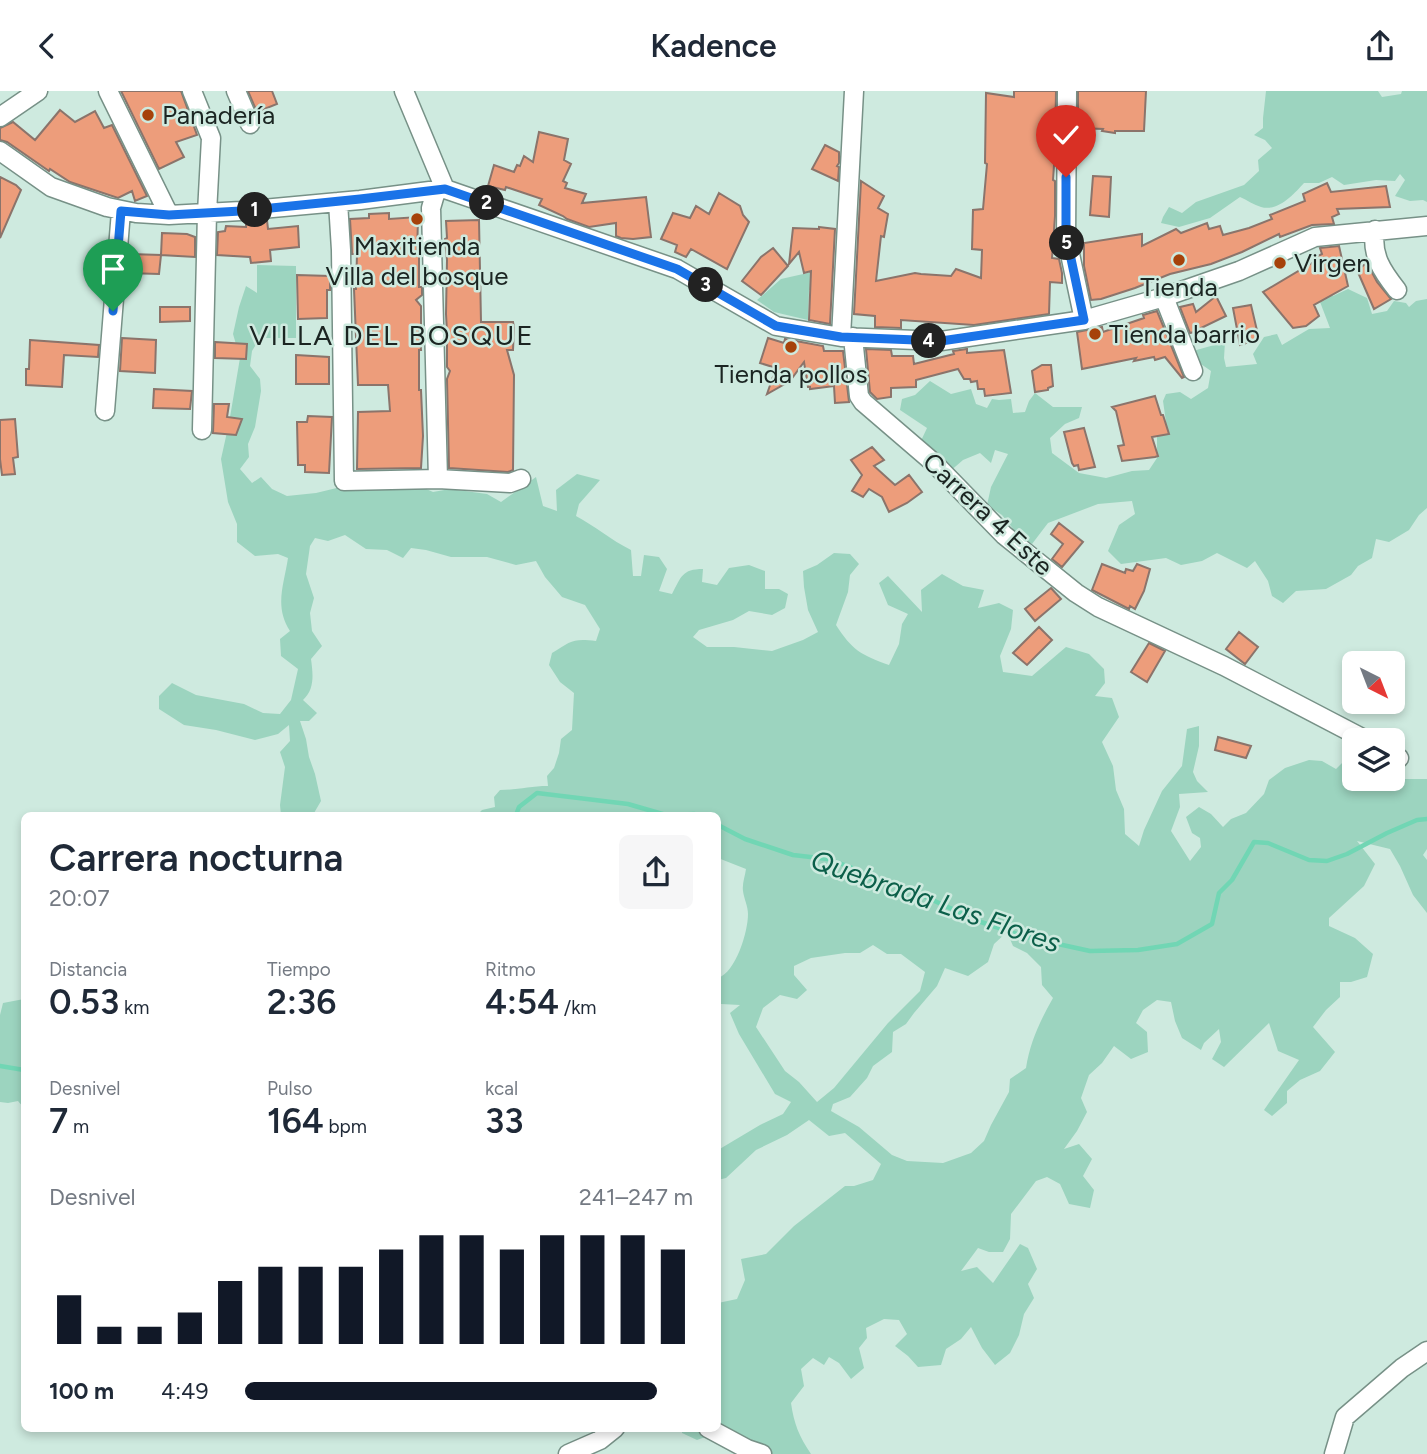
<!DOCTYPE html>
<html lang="es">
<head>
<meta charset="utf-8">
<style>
	:root { --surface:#fff; --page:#f6f6f7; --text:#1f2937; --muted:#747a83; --accent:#111827 }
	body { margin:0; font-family:Figtree,sans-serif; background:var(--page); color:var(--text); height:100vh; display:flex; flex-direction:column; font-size:26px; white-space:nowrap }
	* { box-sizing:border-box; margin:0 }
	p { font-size:23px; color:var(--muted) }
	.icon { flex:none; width:38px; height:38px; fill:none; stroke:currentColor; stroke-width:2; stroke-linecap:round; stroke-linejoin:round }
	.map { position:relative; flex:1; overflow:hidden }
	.panel { position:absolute; left:21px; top:721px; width:700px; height:620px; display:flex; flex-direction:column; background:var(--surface); border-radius:10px; box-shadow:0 4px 10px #0003 }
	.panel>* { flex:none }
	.needle { width:46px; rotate:138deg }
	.buttons { position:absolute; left:1342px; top:560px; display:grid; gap:14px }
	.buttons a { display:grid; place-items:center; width:63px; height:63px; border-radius:10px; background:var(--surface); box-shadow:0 4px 10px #0003; font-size:35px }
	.pin { position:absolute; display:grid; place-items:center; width:60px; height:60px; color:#fff; margin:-72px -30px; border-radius:50% 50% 50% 0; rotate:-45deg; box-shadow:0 0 7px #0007 }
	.pin .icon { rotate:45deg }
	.km { position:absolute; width:35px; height:35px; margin:-18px; border-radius:50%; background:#222; color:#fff; font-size:19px; line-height:35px; text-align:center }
	.round { display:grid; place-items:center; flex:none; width:74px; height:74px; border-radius:10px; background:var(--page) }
	.head { display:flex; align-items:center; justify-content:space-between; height:119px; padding:0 28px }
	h1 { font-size:38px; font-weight:600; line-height:52px }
	.figures { display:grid; grid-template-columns:repeat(3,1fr); gap:10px; height:119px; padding:7px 28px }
	.figures div { display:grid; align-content:center }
	.figures b { font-size:35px; font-weight:600 }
	.figures small { font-size:19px; font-weight:400 }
	.figures p { font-size:19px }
	.chart { height:196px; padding:14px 28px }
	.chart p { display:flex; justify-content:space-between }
	.chart svg { width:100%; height:126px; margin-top:7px; stroke:var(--accent); stroke-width:6 }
	ul { padding:0 28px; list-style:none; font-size:23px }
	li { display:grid; grid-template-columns:112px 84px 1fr; align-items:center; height:52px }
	li i { height:18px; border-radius:9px; background:var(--accent) }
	header { display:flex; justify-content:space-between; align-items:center; height:91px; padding:0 28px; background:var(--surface); font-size:32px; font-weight:600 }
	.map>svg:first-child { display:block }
</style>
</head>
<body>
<header><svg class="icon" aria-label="back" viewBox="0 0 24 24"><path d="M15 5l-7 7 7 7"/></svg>Kadence<svg class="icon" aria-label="share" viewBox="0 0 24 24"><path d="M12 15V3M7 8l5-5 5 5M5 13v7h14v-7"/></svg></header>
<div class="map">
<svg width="1427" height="1363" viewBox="0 0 1427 1363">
	<rect width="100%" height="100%" fill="#ceeadf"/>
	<path fill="#9cd4bf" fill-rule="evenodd" d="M1266,0H1378L1382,6L1401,3L1402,0H1427V111L1423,109L1410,110L1395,105L1405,89L1400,83L1395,90L1376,89L1344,94L1332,86L1319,92H1304C1294,103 1278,121 1261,116C1254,114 1247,109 1240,106L1210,127L1179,136L1161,132L1163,126L1169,116L1182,122L1196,111L1244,94L1259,80L1258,69L1272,57L1265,49L1254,44L1263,37V27Z
		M257,174L296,175V247H260L252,260L250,275L260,288L261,300L255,336L248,353L249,366L240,378L252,392L261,386L272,398L287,405L316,402L345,395L358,400L379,398L397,399L415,393L433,401L450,398L487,403L501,411L536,386L543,415L557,420L556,399L577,383L600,389L579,413L576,425C595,435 611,449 631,459L633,485H641L644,464L659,466L667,478L659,500L672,503C681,486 682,478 703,478L702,491L717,494L729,477L749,474L765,480V498H779L788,503L785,517L772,524L749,520L733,529L699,539L693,546L707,556H734L772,560L803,549L818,541L808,519L804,496L803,480L817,474L834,462L850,463L859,473L850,484L848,501L836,534C852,559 861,564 889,574L899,553L902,533L908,523L888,514L879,492L888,485L922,521L921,499L942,483L963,495L984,499L978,517L999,512L1013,519L1011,538L1000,565L1003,581L1032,585L1066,556L1089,563L1104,578L1105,592L1095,605L1112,607L1119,626L1102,651L1113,675L1116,699L1124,718L1125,743L1139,755L1144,739L1162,700L1182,675L1187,638L1199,635V655L1193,681L1197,690L1208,701L1179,703L1180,716L1171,740L1190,770L1201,756L1200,747L1192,742L1186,726L1199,716L1211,723L1223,736L1231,728L1246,722L1264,703L1269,689L1285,677L1309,669L1322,670L1336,678L1348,666L1354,664V688H1393V682L1405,688H1427V758L1423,764L1427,769V822L1413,804L1400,775L1390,758L1357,750L1375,773L1364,795L1329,827V835L1355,847L1373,863L1367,886L1351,891H1340V906L1326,919L1313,936L1335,961L1320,980L1300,989L1287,1000V1012L1272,1025L1264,1019L1299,969L1278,960L1269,932L1224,976L1212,968L1221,951L1219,938L1204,952L1201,959L1182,947L1175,930L1171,911L1157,909L1143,919L1136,932L1147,941L1148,961L1131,968L1114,955L1102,972L1089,984L1081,1007L1087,1021L1077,1040L1064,1058L1079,1053L1092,1068L1083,1085L1094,1099L1090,1117L1069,1113L1060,1093L1047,1086L1036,1090L1011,1123L1010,1148L1003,1161H989L978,1157L961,1180L977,1176L993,1192L1020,1153L1028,1157L1037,1178L1028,1193L1034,1207L1024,1223L1019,1244L1010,1262L995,1274L982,1257L971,1236L961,1248L946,1258L941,1274L918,1276L908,1265L895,1255L907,1243L899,1229L884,1228L866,1237L867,1247L859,1257L864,1277L851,1288L839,1272L829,1266L824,1274L813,1267L801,1278L804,1295L791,1312C794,1333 799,1345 811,1363H745L711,1344L697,1349L682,1342V1337H718V1212L737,1208L745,1189L741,1168L766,1163L794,1135L845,1095H854L873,1089L881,1073L845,1042L829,1045L809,1029L787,1044L756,1059L726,1087L718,1089V1059L760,1034L783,1023L791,1011L775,1003L739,943L730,922L740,914L721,913L718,917V887C736,881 748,841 748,823C748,815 744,808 743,800C742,793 745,785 746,778L718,767V724H477L482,719L495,716L494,706L500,699C517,699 530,695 548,695L547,685L554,677L559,662L561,648L572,639L574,602L560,591L549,574L552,562C571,550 573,547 596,550L600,538L585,514L562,506L545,486L536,470L516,474L487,466H451L426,459L411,457L403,467L387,459L366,458L345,444L328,450L315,447L310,455L306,483L314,507L310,522L312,540L322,555L311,568C313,583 315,598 303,609L317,622L309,630H300L306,648L309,666L315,683L321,710L314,722V724H281L280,714L285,676L280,661L290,650L289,634L278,643L255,649L216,639L184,634L159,618V605L172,592L196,604L244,613L263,622L280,623L291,609L298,578L281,565L280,548L290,540C274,515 284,494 288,467L278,463L255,465L237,451V433L228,411L221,368L229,332L240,267L233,243L239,216L246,195L257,202ZM1007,841L1013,855L1027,862L1041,876L1042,894L1053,907C1040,930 1030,951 1026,977L1010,988L1009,1001L991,1034L984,1050L971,1062L943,1072L907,1070L892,1064L859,1036L831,1020L833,1013L850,1006L867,987L873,975L892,961L893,941L906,933L914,922L937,895L945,877L968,885L988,871L994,853ZM873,854L887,863H901L925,881L920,900L888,932L834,997L817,1011L799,991L785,980L756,936L763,917L780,904L797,908L807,899L794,884V875L811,867L845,862H860Z
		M821,179V198L809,199L808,229L774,221L757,209L781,188Z
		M1348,198L1367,207L1372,223L1387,220L1394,210L1406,212L1409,216L1416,210L1427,208V417L1419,424L1409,439L1389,451L1376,448L1372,467L1358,475L1351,484L1326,498L1296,500L1283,512L1272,505L1268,490L1255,470L1247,477L1217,462L1202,470L1181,474L1166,467L1121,473L1108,460L1119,434L1135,423L1132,410L1098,413L1048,432L1032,453L1019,445L1002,424L987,414L991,396L1008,363L995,359L991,372L980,362L963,369L948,382L919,354L927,337L900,319L902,308L915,304L930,290L951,303L971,298L976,313L987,317L992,308L999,309L1011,308L1013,322L1025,321L1029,310L1035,302L1053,316H1082L1079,327L1065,333L1050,347L1052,362L1079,382L1106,387L1132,380L1149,379L1157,367V346L1166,331L1163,310L1166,303L1180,301L1191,308L1208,297L1211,280L1198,271L1193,260L1225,251L1224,267L1226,276L1257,273L1253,263L1264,246L1277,243L1282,254L1309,238L1330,237L1317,203L1325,201L1333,205Z
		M24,908V1017L18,1010L8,1012L0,1011V924L3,912Z"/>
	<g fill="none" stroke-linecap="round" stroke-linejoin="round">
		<path stroke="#71d6b4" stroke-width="4.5" d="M516,724L519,716L537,702L628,713L666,724
			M668,724L694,723L698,724
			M718,734L745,748L793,764L828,768L850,776L877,791L897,793L981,831L1026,846L1090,860L1138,859L1177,853L1212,833L1219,802L1232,789L1254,751L1268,752L1309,769L1327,770L1347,763L1387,742L1417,729L1427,728
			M0,975L24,979"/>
	</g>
	<path fill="#ed9d7b" stroke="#8b746b" stroke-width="2" d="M121,0H181L197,44L176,51L184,66L159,78Z
		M248,0H272L277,13L257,21Z
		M1014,0H1056L1055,60L1053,89L1055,90V125L1052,167L1059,168L1062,182V192L1050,191L1049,223L974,234L901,229V237L875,236V225L854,223L861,90L884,105L878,117L888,123L884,146L881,145L876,190L915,182L921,183L951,185L956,178L981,187L982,159L972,158L973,119L983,118L987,73L985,72L986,2L1014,6Z
		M1078,0H1146L1144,40H1115V42L1102,40L1103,38L1078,37Z
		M60,19L75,31L95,20L104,37L112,34L147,105L135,110L132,100L118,107L70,91L50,78L49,80L7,51L0,49V37L13,31L35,49Z
		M539,41L568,48L564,69L571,73L563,90L567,92L565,97L586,103L582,112L646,106L651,146L633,148L621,147L616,145V132L589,136L567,128L563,125L539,114L542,108L506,96L505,99L488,95L494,74L514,81L517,74L520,75L524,65L533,71Z
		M825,54L839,61V72L837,75L839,76L838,90L812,78Z
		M1093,85L1111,86L1109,126L1090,124Z
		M0,86L16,94L21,99L0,147Z
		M1327,92L1331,101L1386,95L1390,116L1337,118L1339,123L1332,126L1334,133L1312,134L1280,146L1279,143L1242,161L1211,173L1170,183L1135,197L1101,208L1091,209L1084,175V152L1142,143V155L1176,138L1181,142L1207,132L1209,138L1220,135L1223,144L1249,137L1272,128L1270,124L1305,110L1303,103Z
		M719,102L740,115L743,124L749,131L727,178L691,158L686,166L675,161L677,154L661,148L673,122L690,127L696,115L709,123Z
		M389,122V128L418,126L417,165H419V196H422V204L416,209L421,215V234L419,236L421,259H419V299H421L423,345L421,377L357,378L358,321L390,320L388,294H358L354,198H356L357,163H352L350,128L369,127V123Z
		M267,129L268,138L298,135L299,156L270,159L271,170L251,172L250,166L217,164L218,141L225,140L226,135L246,136V131Z
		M479,129L481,231H513L514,236L513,259H507L514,284L513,379L508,381L449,377L447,288L450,280L447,276V251L449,245L447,241L446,223L447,169L445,148L447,147L446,130Z
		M819,136L835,138L830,233L809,229L811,180L804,182L799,161L789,173L793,137L819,138Z
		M162,142L187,143L195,146V166L161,164Z
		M1339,155L1348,195L1314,214L1319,225L1306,235L1293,237L1263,201L1315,170L1314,167L1322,163L1320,157Z
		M773,157L788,175L761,204L742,190L761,166Z
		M129,163L161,164L159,183L127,182Z
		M1367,172L1377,191L1391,208L1374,218L1357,179Z
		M297,184L330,185V199H327V227L298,228Z
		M1216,205L1226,225L1201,237L1202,239L1190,242L1180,216L1193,213L1196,221Z
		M1251,214L1259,248L1240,254L1233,217Z
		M160,216H190V230L160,231Z
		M1157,220L1184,286L1182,287L1165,266L1155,269L1154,266L1134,270L1136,267L1082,278L1077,241L1102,236L1103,241L1144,227L1143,224Z
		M122,247L156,249L155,282L120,280Z
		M768,247L784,252L785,248L823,255L824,260H843L849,311L835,312L834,295L810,298V296H808L804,271L790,290L767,303L776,277L760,272Z
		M30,249L99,254L98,266L64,264L62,296L26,294V278H29Z
		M215,251L247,253L246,268L215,267Z
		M866,258L891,259L892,265H913L914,273L954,263L953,260L967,258V262L1004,259L1011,302L985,305L984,298H978L977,290L971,291L970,288H964L958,278L916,289V296L891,297V306L877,308L870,301Z
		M296,264L329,266V293H296Z
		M1042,274H1051L1053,295L1048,297V299L1035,301L1032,280Z
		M154,298L192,300L190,318L153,317Z
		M1155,305L1161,324H1163L1169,343L1152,346L1158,365L1155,366L1122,370L1118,355L1124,354L1116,320L1112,316Z
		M214,313H229L227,326L242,328L236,344L213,342Z
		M308,325L332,326L329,382L305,381V374H298L297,331H307Z
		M15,328L18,366L13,367L15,383L2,384L0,368V329Z
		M1084,337L1095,376L1079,379L1078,374L1074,375L1072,372L1064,341Z
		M872,356L884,369L874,375L895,394L909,384L922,401L907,412L889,421L882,406L869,398L863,406L852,400L862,384L851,369Z
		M1059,432L1083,451L1062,476L1052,468L1063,453L1051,443Z
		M1102,473L1125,482L1126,478L1133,480L1137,473L1150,478L1144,500L1135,518L1130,515L1129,518L1092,499Z
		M1051,497L1061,508L1035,530L1025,518Z
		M1039,536L1052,549L1027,574L1013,562Z
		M1239,541L1258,556L1245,573L1226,558Z
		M1149,552L1165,560L1147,591L1131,581Z
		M1218,646L1251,655L1246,667L1215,659Z"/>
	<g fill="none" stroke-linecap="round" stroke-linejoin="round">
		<g stroke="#779187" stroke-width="21">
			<path id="minor" d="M108,0L169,124
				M192,0L211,47L207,122L202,339
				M236,0L250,33
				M404,0L445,98
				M1067,0L1066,150L1070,163L1084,229
				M0,26L38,0
				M0,60L51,96L107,116L136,122L169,124L241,120L360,109L445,98L677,178L776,235L841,246L941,250L1084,229L1164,206L1239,180L1315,146L1427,135
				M436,100L431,117L438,388
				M338,111L341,159L344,390L438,388L510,392L521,388
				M1375,139C1371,164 1382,180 1397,199
				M1164,206L1193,280
				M841,246L854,0
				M853,246L859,305L863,311L934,372L1004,444L1076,502L1098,516L1224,575L1366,649
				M105,320L121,120
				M1393,664L1399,667
				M708,1337L747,1358L762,1363
				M568,1363L600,1349L615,1337
				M1334,1363L1345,1326L1402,1277L1427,1260"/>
		</g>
		<use href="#minor" stroke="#fff" stroke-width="18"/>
	</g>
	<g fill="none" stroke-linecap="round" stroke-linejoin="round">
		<g stroke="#fff" stroke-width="14">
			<path id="route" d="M113,220L121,120L169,124L241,120L360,108L445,98L677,178L776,235L841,246L941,250L1084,229L1070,163L1066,150V86"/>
		</g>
		<use href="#route" stroke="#1a73e8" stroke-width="9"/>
	</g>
	<g fill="#a6420a" stroke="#ceeadf" stroke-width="2.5">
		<circle cx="148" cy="24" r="7"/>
		<circle cx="417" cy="128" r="7"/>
		<circle cx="1179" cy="169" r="7"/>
		<circle cx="1280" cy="172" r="7"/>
		<circle cx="1095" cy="243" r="7"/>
		<circle cx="791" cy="256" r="7"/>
	</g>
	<g text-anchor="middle" stroke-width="5" stroke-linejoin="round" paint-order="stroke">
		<g font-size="26" fill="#1b2522" stroke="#ceeadf" text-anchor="start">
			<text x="162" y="33">Panadería</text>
			<text x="417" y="164" text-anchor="middle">Maxitienda<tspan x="417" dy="30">Villa del bosque</tspan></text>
			<text x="1294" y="181">Virgen</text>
			<text x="1179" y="205" text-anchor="middle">Tienda</text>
			<text x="1109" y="252">Tienda barrio</text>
			<text x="791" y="292" text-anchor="middle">Tienda pollos</text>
		</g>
		<g font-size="26" fill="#1b2522" stroke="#ceeadf">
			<text transform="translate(988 423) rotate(43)" y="9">Carrera 4 Este</text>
		</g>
		<g font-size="28" letter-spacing="2" fill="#1b2522" stroke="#ceeadf">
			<text x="392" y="254">VILLA DEL BOSQUE</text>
		</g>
		<g font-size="28" font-style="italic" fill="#0b5f49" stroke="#ceeadf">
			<text transform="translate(936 810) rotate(19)" y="10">Quebrada Las Flores</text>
		</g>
	</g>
</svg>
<div class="buttons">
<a><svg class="needle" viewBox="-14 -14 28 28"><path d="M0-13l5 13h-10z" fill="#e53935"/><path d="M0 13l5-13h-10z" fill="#747a83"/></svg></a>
<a><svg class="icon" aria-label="layers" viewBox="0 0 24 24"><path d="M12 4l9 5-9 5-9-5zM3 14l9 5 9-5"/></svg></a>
</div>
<div class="pin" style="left:113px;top:220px;background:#1e9e55"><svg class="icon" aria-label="arrive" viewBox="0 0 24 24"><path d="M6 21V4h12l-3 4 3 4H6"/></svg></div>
<div class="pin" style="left:1066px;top:86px;background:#d93025"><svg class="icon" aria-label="check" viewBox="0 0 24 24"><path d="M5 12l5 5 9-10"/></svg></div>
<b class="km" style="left:255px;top:119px">1</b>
<b class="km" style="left:487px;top:112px">2</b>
<b class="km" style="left:706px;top:194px">3</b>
<b class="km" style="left:929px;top:250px">4</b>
<b class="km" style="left:1067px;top:152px">5</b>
<section class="panel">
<div class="head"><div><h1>Carrera nocturna</h1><p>20:07</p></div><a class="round"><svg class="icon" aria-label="share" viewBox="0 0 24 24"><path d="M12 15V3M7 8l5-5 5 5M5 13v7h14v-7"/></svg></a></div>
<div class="figures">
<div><p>Distancia</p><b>0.53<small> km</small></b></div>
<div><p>Tiempo</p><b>2:36</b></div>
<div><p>Ritmo</p><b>4:54<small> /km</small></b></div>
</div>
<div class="figures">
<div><p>Desnivel</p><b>7<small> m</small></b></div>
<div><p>Pulso</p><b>164<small> bpm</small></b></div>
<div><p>kcal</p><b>33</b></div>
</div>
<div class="chart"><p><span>Desnivel</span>241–247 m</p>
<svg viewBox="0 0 160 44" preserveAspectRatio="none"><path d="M5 44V27M15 44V38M25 44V38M35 44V33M45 44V22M55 44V17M65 44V17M75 44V17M85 44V11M95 44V6M105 44V6M115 44V11M125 44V6M135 44V6M145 44V6M155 44V11"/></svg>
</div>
<ul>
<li><b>100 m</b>4:49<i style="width:92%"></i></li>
</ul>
</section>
</div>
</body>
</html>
